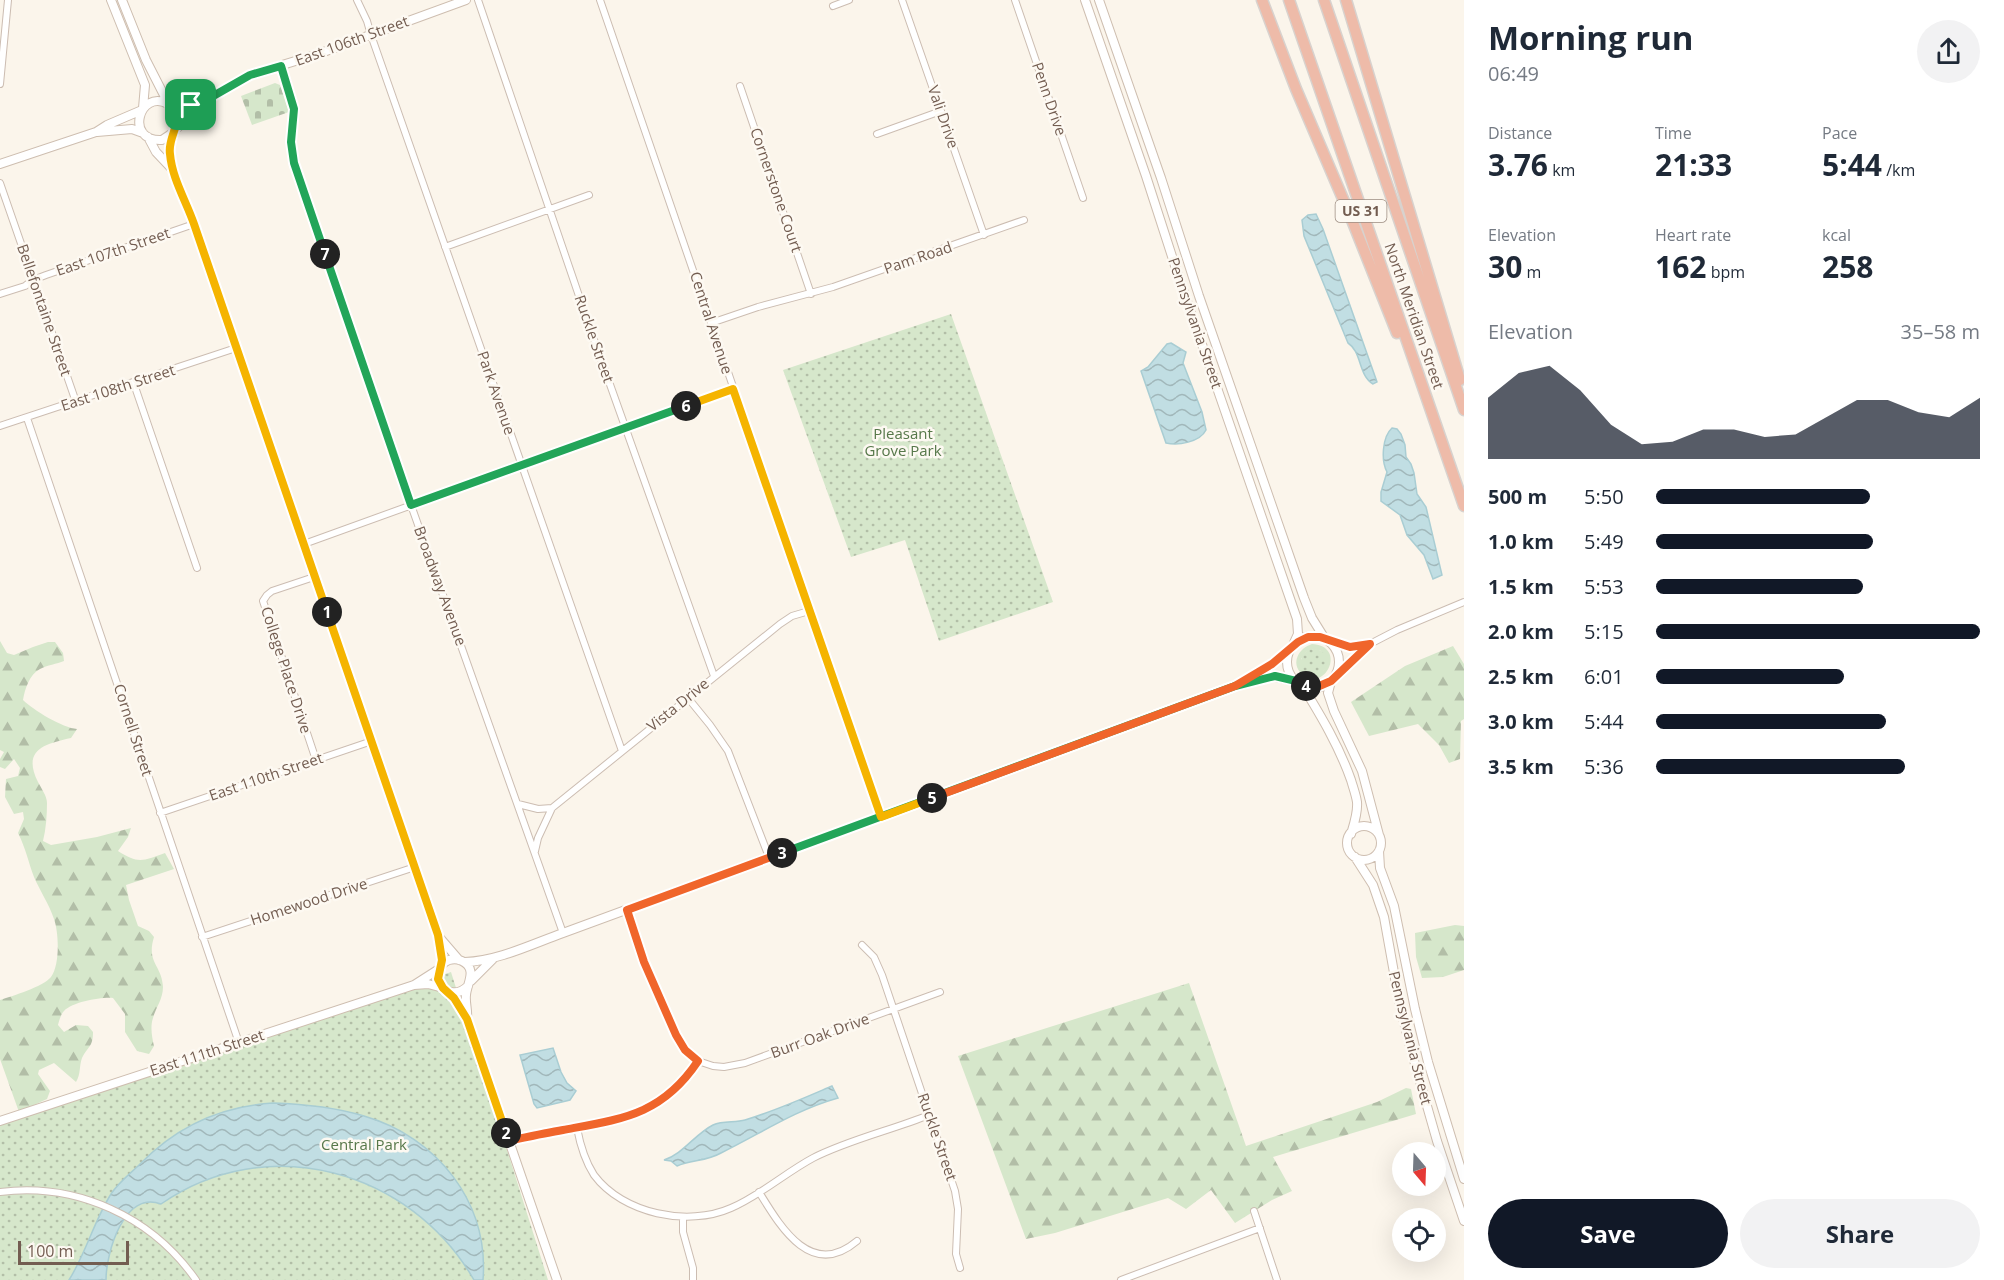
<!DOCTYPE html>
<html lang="en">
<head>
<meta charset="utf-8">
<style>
	:root { --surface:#fff; --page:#f2f2f3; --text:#1f2937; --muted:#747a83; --accent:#111827 }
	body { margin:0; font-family:"Open Sans",sans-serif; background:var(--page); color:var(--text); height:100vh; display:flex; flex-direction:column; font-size:22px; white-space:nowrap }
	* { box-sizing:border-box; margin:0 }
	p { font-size:20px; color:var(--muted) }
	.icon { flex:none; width:33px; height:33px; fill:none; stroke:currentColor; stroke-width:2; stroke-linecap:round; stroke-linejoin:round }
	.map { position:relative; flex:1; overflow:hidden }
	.sheet { display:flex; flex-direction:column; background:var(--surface); width:540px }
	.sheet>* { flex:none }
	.needle { width:39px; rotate:161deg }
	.tools { position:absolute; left:1392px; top:1142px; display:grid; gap:12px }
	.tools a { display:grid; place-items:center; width:54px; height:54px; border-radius:50%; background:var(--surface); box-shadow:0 6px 24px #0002; font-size:30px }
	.scale { position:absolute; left:18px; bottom:15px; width:111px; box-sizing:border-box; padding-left:6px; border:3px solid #735d51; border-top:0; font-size:16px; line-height:21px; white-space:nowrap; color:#735d51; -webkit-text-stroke:4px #fdf9f2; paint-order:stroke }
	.pin { position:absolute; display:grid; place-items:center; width:51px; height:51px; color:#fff; margin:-26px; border-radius:12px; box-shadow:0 3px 9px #0006 }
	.km { position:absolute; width:30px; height:30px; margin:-15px; border-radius:50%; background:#222; color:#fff; font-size:16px; line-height:30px; text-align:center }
	.round { display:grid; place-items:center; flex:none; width:63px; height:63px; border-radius:32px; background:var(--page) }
	.head { display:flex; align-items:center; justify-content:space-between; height:102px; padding:0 24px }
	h1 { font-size:33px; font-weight:700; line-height:45px }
	.figures { display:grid; grid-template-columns:repeat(3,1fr); gap:9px; height:102px; padding:6px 24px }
	.figures div { display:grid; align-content:center }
	.figures b { font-size:30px; font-weight:700 }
	.figures small { font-size:16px; font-weight:400 }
	.figures p { font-size:16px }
	.chart { height:168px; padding:12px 24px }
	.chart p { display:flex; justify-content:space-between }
	.chart svg { width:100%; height:108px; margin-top:6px; fill:var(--accent); opacity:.7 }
	.cta { display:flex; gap:12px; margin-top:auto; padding:12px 24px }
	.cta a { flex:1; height:69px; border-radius:36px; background:var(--accent); color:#fff; font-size:24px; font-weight:700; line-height:69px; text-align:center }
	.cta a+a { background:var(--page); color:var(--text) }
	ul { padding:0 24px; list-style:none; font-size:20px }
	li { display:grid; grid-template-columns:96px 72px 1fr; align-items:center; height:45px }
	li i { height:15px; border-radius:8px; background:var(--accent) }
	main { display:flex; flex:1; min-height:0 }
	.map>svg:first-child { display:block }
</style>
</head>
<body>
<main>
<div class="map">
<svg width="1464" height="1280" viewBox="0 0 1464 1280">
	<defs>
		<pattern id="forest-firs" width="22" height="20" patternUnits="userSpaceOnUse" patternTransform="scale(1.5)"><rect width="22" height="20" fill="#d6e7cb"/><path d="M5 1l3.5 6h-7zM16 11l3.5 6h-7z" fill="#b2bea7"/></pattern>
		<pattern id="cemetery-stones" width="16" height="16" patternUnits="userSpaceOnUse" patternTransform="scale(1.5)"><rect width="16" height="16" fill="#d6e7cb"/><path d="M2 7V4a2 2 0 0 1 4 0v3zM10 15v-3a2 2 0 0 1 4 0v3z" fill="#b2bea7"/></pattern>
		<pattern id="park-dots" width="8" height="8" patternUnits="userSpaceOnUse" patternTransform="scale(1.5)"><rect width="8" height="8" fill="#d6e7cb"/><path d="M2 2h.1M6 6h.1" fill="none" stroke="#b2bea7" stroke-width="1.8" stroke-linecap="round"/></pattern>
		<pattern id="water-waves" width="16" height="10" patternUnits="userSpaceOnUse" patternTransform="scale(1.5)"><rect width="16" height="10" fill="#c1dee3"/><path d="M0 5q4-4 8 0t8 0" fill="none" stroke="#a1b7ba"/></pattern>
	</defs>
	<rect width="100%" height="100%" fill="#fbf5eb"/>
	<path fill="#d6e7cb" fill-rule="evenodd" d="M1312,644C1348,646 1325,694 1302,674C1290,663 1299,648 1312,644ZM1313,649L1321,651L1326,658L1324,670L1318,674L1301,659L1306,652Z"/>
	<path fill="url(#forest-firs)" d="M0,641L7,653L14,655L33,647L48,642H55L63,653L64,661C57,664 47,665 40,669C29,675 25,689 23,700C33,710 63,728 77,729L71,738C44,744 22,750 38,782C41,788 47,796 47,803C47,815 46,829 43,841L51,845L97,837L131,828L128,837L118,851C138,864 143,861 165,853L174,869L126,885L129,900L138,926L149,931L154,937C146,963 162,965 163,987C163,999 156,1007 153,1018C150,1027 152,1037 154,1046L149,1054L137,1051L125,1032V1014L113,998C100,997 73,1002 64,1011C61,1014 59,1021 58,1025L64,1032L76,1025L88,1026L93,1032C93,1047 88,1046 82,1058C79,1066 81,1074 76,1082L54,1063L39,1070L38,1074L50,1091L47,1099L19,1112L0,1059V1000C12,996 43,987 51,977C60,965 59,933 54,919C49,904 40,891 34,877C28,861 26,849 18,833L24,819L23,812L14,814L5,797L6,779L18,776L20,768L14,759L5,769L0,767V759L4,752L0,750Z
		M1453,646L1464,664V719L1461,721L1460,759L1449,763L1439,745L1418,724L1369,736L1351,702L1405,666Z
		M1455,925L1464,926V970L1443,977L1422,978L1416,957L1415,933Z
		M1189,983L1246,1146L1377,1102L1406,1088L1411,1089L1416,1114L1273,1157L1292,1191L1272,1200L1235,1223L1211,1190L1186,1209L1168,1198L1055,1233L1026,1239L958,1056Z"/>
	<path fill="url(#cemetery-stones)" d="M275,83L280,85L289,112L252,125L241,96Z"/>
	<path fill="url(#park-dots)" d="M951,314L1053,602L939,641L905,540L851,557L783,370Z
		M1301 662a13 13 0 1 1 26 0a13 13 0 1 1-26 0Z
		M451,972L548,1280H0V1125Z"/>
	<path fill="url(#water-waves)" stroke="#a9cdd3" stroke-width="1.5" d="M1316,214L1323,229L1377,382L1373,384C1358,375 1362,352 1348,343L1304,236L1302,220L1308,215Z
		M1171,343L1186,352L1183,363L1202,412L1206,430C1200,442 1178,446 1166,443L1141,371L1148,367L1167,344Z
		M1392,428L1397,429L1401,434L1405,445L1406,457L1411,464L1414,473L1417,494L1426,507L1442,575L1433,579L1424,555L1407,535L1400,515L1381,501V492L1387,472C1381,461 1382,437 1392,428Z
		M553,1048L561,1072L567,1083L576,1091L570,1100L537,1108L534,1104L520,1055Z
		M832,1086L838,1098C795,1110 760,1134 721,1153C707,1161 691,1160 677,1166L671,1161L664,1160C683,1154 695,1134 713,1125C723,1120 735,1123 745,1120C775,1111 804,1098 832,1086Z
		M273,1103C304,1104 334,1107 364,1116C437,1137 489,1202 483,1280H474C411,1170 267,1130 161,1204C124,1190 106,1253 106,1280H69C86,1253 94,1221 111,1194C119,1182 130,1174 140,1164C176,1127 221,1106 273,1103Z"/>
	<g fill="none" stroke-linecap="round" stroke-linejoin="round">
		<g stroke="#ccbdb2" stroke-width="8">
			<path id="street" d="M357,0L367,21L371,35L622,751
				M478,0L592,334L714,676
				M600,0L881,817
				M902,0L984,235
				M1015,0L1083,198
				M833,6L849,0
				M281,66L295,112L291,142L294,163L411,505L563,933
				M0,84L8,0
				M740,86L811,294
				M877,134L941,111
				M0,183L76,402
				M445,247L589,195
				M0,294L25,286L33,280L46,275L194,224
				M711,323L758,307L833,287L1024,220
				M134,384L197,568
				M27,418L239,1043
				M0,426L236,348
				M304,544L733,389
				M314,577L272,591L267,595L263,601L316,760
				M1330,642L1351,647L1370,644L1397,630L1464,602
				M1336,675L1369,645
				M688,698L710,725L728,751L769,857
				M518,804L538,809L552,808
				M160,813L372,741
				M535,851L538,838L552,808L780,624L792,616L809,611
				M627,910L653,986L676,1035L685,1050L698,1061L713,1066L724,1067L745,1063L940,992
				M202,937L415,867
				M862,945L874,957L882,975L955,1191L958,1209L956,1254L960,1268
				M577,1128C580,1144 585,1161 594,1175C623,1214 688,1227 731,1208C761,1195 785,1173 813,1158C848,1140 892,1130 929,1115
				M509,1141C527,1137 545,1133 563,1130C622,1119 662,1115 698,1061
				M0,1192C77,1182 152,1217 196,1280
				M759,1192C780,1226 811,1280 857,1241
				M1254,1211L1277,1280
				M683,1217V1232L693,1268V1280
				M1121,1280L1260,1228"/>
		</g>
		<g stroke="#cebeb0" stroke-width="10">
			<path id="secondary" d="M111,0L145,85L143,108
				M122,0L146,60L169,105
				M1085,0L1146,176L1179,278L1297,619L1298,634L1293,645
				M1099,0L1161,178L1199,296L1304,598L1312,618L1325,639
				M170,106L191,105L208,99L250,75L318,54L466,0
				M176,129L198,110L207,99
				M97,132L132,129L143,133
				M174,132L162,140C124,142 139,88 168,104C173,107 177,113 177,119C178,129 170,139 170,150C169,172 186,203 194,224L438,935L442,953V965
				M148,137L156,152L173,170
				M0,164L96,132L107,125L142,110
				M1287 662a26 26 0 1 1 52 0a26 26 0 1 1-52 0Z
				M1331,681L1328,693L1334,711L1362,771L1379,835
				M1242,682L1267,667L1291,649
				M1302,685C1321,716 1339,746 1351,780C1353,787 1356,795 1357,802C1358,813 1354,824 1351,834
				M1347 843a17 17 0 1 1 34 0a17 17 0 1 1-34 0Z
				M1379,851L1380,868L1394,906L1415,1009L1428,1062L1464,1179
				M1355,857L1373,885L1384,917L1400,1006L1411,1050L1437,1141L1464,1221
				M440,938L459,960
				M465,962C498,961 532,944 563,933L1235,686L1271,676L1296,681
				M471,981L493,959
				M414,985L428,984L443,988
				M448,991L467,1019L557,1280
				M467,1018C468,1010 465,1003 466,995C467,983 478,969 462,961C458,959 453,959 449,960C425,970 446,1007 468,986
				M0,1121L414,985L439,969"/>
		</g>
		<g stroke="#d8d2ce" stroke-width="13">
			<path id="highway" d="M1262,0L1296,89L1352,220L1397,333
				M1289,0L1464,506
				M1324,0L1464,410
				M1346,0L1460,380"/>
		</g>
		<use href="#street" stroke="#fff" stroke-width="6"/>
		<use href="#secondary" stroke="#fff" stroke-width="8"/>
		<use href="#highway" stroke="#eebba9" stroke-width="10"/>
	</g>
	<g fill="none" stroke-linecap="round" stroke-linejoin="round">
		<g stroke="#fff" stroke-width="12">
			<path id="split-1" d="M191,105L170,106C186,122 167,135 170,154C172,178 186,201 194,224L327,612"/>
		</g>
		<g stroke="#fff" stroke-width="12">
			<path id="split-2" d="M327,612L438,935L442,960L438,979L443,988L454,998L467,1019L506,1133"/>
		</g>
		<g stroke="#fff" stroke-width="12">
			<path id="split-3" d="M506,1133L508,1141C527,1137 545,1133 563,1130C622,1119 662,1115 698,1061L685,1050L676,1035L644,962L627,910L782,853"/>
		</g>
		<g stroke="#fff" stroke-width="12">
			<path id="split-4" d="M782,853L1235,686L1275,676L1296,681L1306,686"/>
		</g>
		<g stroke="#fff" stroke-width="12">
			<path id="split-5" d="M932,798L1235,686L1272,664L1298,642L1308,637H1320L1350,647L1370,644L1331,681L1317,687L1306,686"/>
		</g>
		<g stroke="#fff" stroke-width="12">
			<path id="split-6" d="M686,406L733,389L881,817L932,798"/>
		</g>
		<g stroke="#fff" stroke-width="12">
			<path id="split-7" d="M325,254L411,505L686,406"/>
		</g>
		<g stroke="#fff" stroke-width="12">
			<path id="split-8" d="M191,105L208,99L250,75L281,66L294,109L291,142L294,163L325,254"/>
		</g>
		<use href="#split-1" stroke="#f5b400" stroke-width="8"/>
		<use href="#split-2" stroke="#f5b400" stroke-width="8"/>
		<use href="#split-3" stroke="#f0652b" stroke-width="8"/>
		<use href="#split-4" stroke="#22a559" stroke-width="8"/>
		<use href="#split-5" stroke="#f0652b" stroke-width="8"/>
		<use href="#split-6" stroke="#f5b400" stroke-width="8"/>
		<use href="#split-7" stroke="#22a559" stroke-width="8"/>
		<use href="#split-8" stroke="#22a559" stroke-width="8"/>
	</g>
	<g text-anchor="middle" stroke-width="5" stroke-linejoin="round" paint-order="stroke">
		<rect fill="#fdf9f2" stroke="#9c8c81" stroke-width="1.5" x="1335.5" y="200" width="51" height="22" rx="4.5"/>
		<g font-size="14" font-weight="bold" fill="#735d51">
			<text x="1361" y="216">US 31</text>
		</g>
		<g font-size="15" fill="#735d51" stroke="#fdf9f2">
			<text transform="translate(352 41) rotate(-20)" y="5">East 106th Street</text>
			<text transform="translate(1049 99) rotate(71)" y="5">Penn Drive</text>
			<text transform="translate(943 117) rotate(71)" y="5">Vali Drive</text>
			<text transform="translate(776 190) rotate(71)" y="5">Cornerstone Court</text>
			<text transform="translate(113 252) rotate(-19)" y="5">East 107th Street</text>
			<text transform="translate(918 258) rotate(-19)" y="5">Pam Road</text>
			<text transform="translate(44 310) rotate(71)" y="5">Bellefontaine Street</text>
			<text transform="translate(1414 316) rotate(71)" y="5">North Meridian Street</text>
			<text transform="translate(711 323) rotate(72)" y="5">Central Avenue</text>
			<text transform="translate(1195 323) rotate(71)" y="5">Pennsylvania Street</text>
			<text transform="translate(594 339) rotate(71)" y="5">Ruckle Street</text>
			<text transform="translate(118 388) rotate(-18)" y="5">East 108th Street</text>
			<text transform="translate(496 393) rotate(71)" y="5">Park Avenue</text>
			<text transform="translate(440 586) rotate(70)" y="5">Broadway Avenue</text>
			<text transform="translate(286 670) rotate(72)" y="5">College Place Drive</text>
			<text transform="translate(678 705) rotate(-39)" y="5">Vista Drive</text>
			<text transform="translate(133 730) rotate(72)" y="5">Cornell Street</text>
			<text transform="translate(266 777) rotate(-19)" y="5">East 110th Street</text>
			<text transform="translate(309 902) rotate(-18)" y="5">Homewood Drive</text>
			<text transform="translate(820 1036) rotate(-20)" y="5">Burr Oak Drive</text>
			<text transform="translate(1410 1038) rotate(76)" y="5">Pennsylvania Street</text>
			<text transform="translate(207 1053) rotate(-18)" y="5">East 111th Street</text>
			<text transform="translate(937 1137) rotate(71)" y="5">Ruckle Street</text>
		</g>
		<g font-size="15" fill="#57784a" stroke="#fdf9f2">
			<text x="903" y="439">Pleasant<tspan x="903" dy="17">Grove Park</tspan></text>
			<text x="364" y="1150">Central Park</text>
		</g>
	</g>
</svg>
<div class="tools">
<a><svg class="needle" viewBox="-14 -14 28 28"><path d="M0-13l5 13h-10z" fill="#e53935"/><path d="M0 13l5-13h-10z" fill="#747a83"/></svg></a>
<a><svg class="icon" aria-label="locate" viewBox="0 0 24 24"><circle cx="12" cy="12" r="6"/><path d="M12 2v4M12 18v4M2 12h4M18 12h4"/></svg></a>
</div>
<div class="scale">100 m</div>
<div class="pin" style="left:191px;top:105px;background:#1e9e55"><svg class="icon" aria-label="arrive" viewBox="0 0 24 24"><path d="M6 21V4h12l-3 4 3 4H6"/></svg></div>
<b class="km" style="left:327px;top:612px">1</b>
<b class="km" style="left:506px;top:1133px">2</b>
<b class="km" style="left:782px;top:853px">3</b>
<b class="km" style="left:1306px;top:686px">4</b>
<b class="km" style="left:932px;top:798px">5</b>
<b class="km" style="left:686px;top:406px">6</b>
<b class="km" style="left:325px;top:254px">7</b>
</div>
<section class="sheet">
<div class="head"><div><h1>Morning run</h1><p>06:49</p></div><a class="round"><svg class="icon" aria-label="share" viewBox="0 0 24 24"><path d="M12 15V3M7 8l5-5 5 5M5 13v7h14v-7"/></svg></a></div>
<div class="figures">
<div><p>Distance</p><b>3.76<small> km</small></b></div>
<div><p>Time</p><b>21:33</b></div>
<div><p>Pace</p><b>5:44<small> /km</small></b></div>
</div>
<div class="figures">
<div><p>Elevation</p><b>30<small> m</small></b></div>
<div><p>Heart rate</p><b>162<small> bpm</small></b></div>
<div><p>kcal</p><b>258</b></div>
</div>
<div class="chart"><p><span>Elevation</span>35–58 m</p>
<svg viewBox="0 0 160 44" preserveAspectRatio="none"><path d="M0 44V19L10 9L20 6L30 16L40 30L50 38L60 37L70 32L80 32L90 35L100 34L110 27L120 20L130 20L140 25L150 27L160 19V44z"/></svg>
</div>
<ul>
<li><b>500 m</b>5:50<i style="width:66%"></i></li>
<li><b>1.0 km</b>5:49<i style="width:67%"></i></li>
<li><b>1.5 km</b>5:53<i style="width:64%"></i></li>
<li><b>2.0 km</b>5:15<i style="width:100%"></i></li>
<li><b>2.5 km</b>6:01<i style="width:58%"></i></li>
<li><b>3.0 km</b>5:44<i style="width:71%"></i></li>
<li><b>3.5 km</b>5:36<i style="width:77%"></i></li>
</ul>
<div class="cta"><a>Save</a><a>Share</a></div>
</section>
</main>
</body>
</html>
